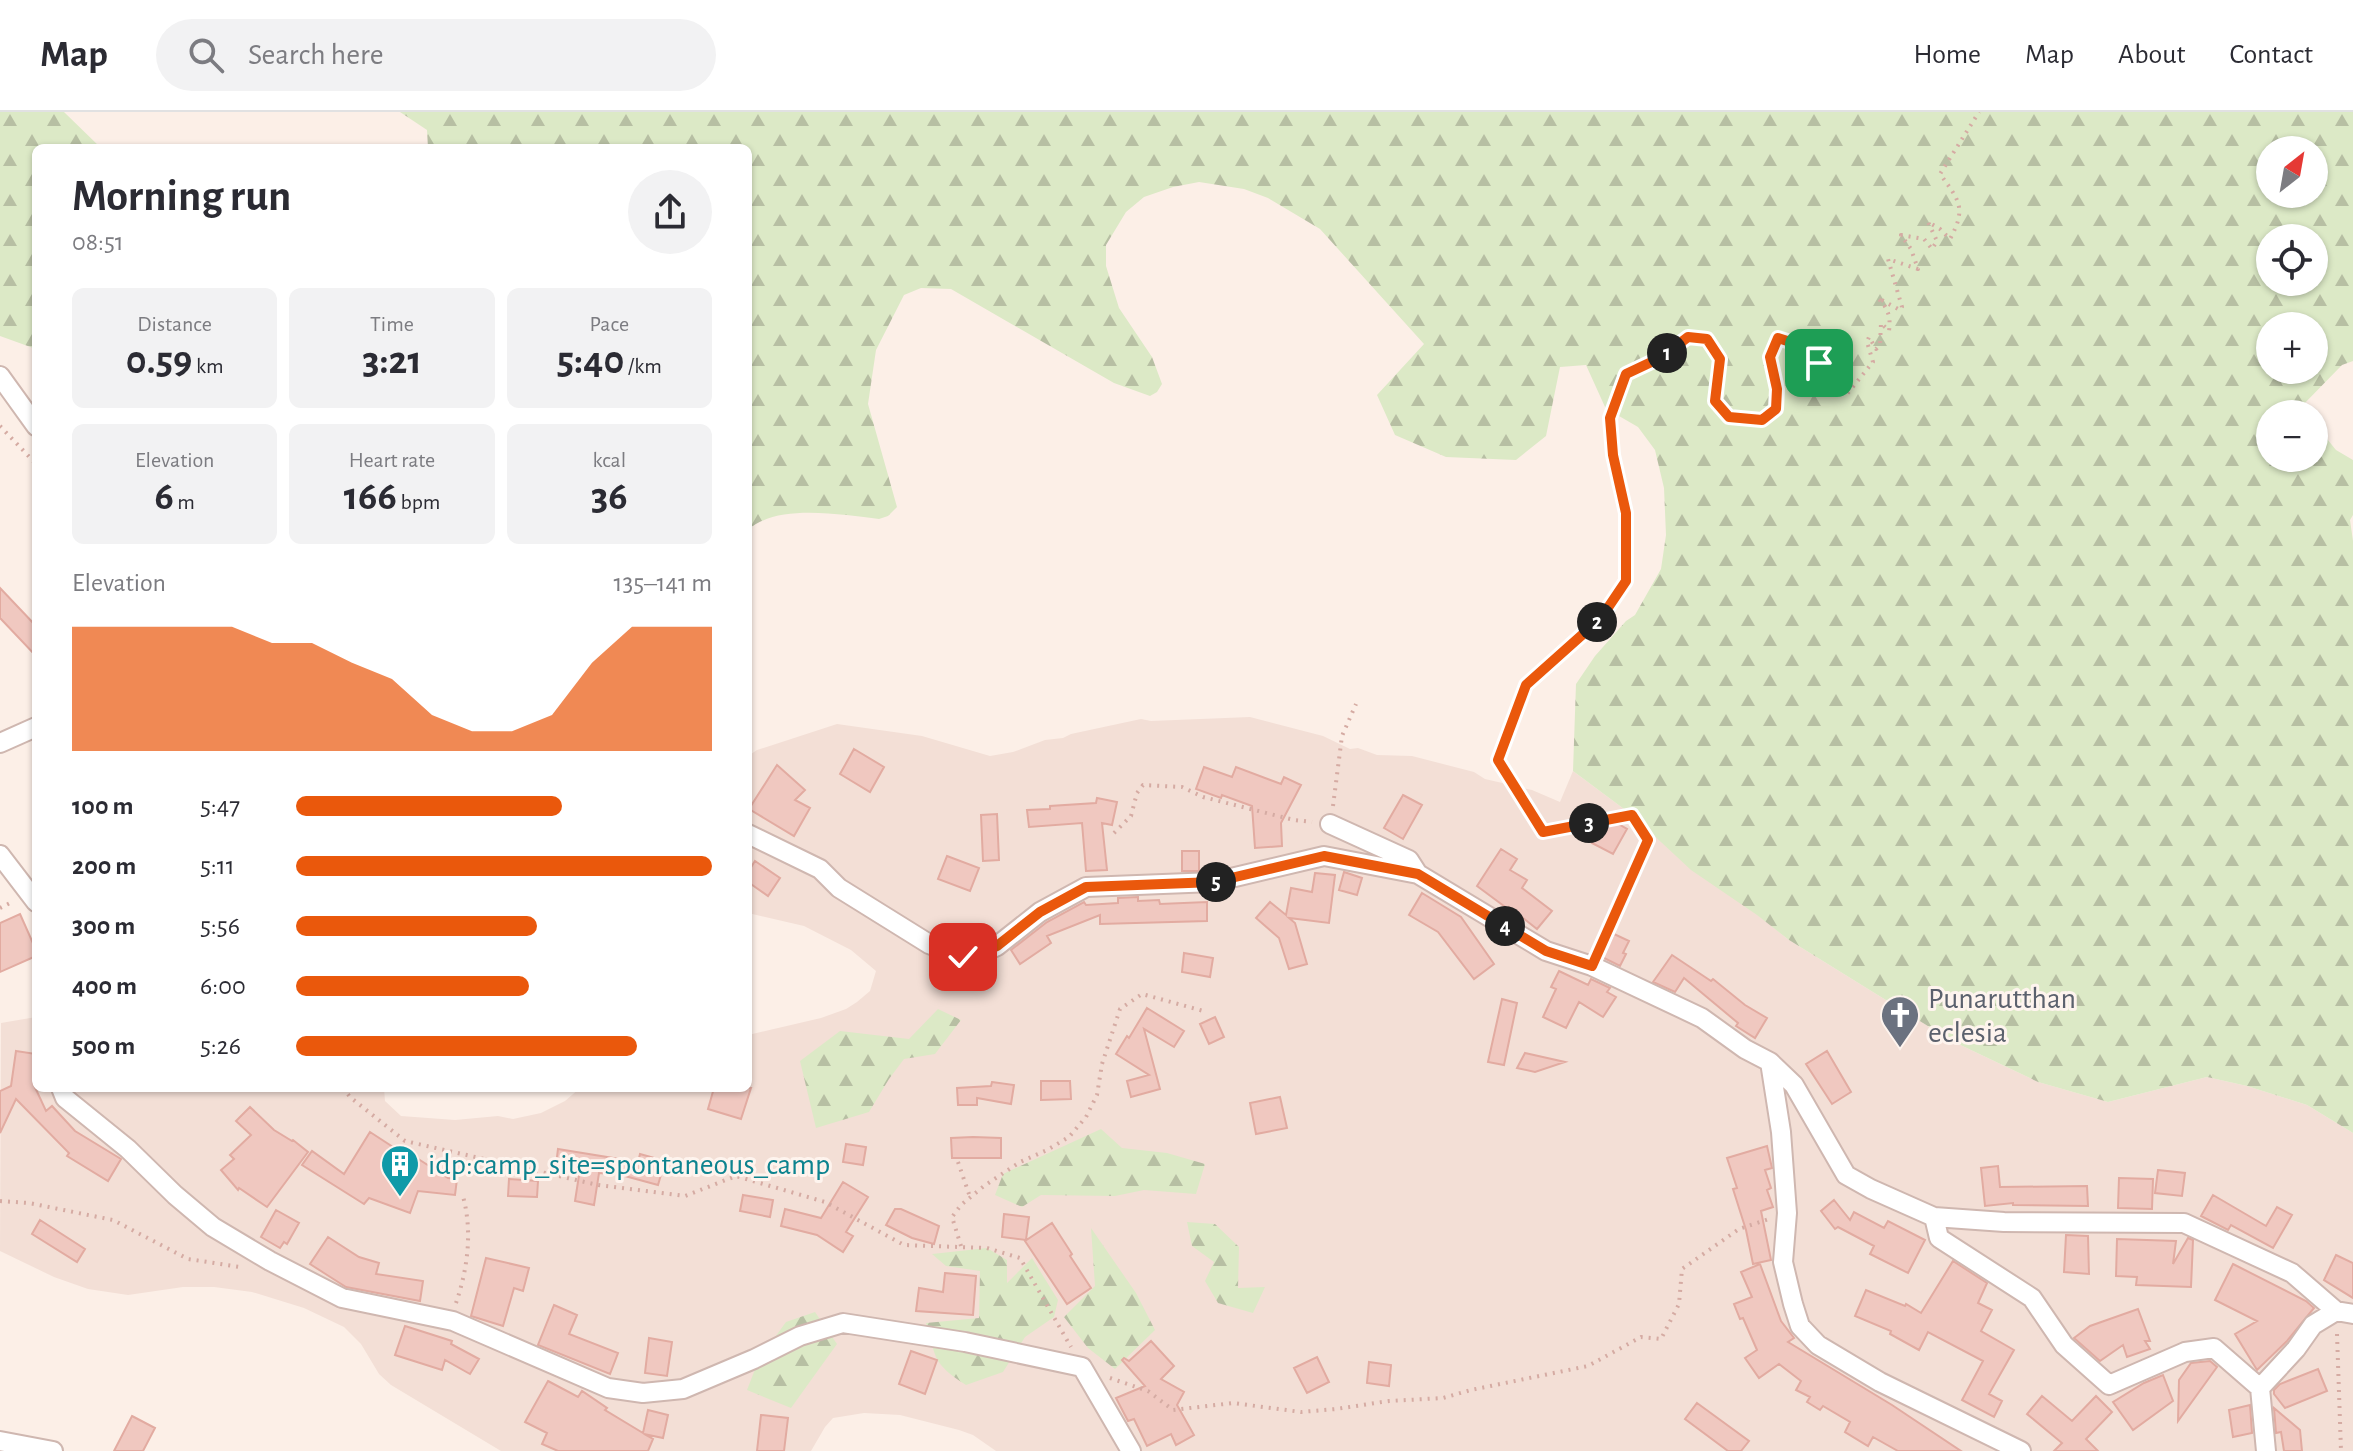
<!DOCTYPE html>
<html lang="en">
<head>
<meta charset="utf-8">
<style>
	:root { --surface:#fff; --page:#f2f2f3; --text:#2b2b33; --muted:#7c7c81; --line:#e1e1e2; --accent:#ea580c }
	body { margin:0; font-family:"Alegreya Sans",sans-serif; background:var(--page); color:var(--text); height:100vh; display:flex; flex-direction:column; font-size:30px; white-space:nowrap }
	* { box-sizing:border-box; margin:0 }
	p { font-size:26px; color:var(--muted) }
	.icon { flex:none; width:44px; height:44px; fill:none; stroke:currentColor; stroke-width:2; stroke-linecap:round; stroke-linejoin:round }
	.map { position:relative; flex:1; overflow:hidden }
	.sheet { position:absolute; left:32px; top:32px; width:720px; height:948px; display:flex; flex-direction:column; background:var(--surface); border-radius:12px; box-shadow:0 2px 6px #0004 }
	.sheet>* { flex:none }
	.needle { width:52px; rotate:31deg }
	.buttons { position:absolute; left:2256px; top:24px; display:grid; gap:16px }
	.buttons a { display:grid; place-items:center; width:72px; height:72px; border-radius:50%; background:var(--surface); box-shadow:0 2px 6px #0004; font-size:40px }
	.pin { position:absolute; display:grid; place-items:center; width:68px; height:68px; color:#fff; margin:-34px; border-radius:16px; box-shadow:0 4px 12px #0006 }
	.km { position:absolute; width:40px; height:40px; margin:-20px; border-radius:50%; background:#222; color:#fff; font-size:22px; line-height:40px; text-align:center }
	.round { display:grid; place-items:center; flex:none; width:84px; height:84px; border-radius:42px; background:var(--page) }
	.summary { display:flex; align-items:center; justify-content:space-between; height:136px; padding:0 40px }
	h1 { font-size:44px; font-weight:700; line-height:60px }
	.metrics { display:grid; grid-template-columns:repeat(3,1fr); gap:12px; height:136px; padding:8px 40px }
	.metrics div { display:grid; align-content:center; border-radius:12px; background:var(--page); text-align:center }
	.metrics b { font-size:40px; font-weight:700 }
	.metrics small { font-size:22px; font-weight:400 }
	.metrics p { font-size:22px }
	.chart { height:224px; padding:16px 40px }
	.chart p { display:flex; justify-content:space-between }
	.chart svg { width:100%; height:144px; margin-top:8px; fill:var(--accent); opacity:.7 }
	ul { padding:0 40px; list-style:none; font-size:26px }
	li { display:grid; grid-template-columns:128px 96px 1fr; align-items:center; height:60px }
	li i { height:20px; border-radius:10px; background:var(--accent) }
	header { display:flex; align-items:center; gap:48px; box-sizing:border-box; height:112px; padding:0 40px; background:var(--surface); border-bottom:2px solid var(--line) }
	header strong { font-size:38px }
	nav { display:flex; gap:44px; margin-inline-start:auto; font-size:28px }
	.search { width:560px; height:72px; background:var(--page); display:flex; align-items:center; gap:20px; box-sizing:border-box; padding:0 28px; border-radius:44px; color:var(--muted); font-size:30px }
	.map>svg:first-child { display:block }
</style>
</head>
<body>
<header>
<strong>Map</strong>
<div class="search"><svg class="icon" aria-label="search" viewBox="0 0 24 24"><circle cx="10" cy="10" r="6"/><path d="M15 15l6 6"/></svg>Search here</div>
<nav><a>Home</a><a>Map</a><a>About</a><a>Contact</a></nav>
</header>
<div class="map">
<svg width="2353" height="1339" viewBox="0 0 2353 1339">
	<defs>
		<pattern id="forest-firs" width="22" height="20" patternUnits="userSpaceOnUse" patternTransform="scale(2)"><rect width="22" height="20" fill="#dce9c6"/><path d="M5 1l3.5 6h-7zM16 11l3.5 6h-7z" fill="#b7bfa3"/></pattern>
	</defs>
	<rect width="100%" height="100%" fill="#fcefe7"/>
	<path fill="#f3dfd6" d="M1250,605L1323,624L1350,637L1358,636L1377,643L1412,644L1474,660L1485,667L1532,678L1560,690L1573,659L1632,703L1789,828L1952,929L2038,970L2108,990L2207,965L2247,974L2307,993L2353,1021V1339H996L973,1323L959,1318L900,1303L864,1301L833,1306L825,1315L811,1339H501L391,1273L379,1262L361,1232L344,1215L304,1196L252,1180L214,1175H183L128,1183L88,1177L54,1165L0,1139L1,911L36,905V976H384L385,989L401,1004L455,1008L498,1004L513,1007L541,1001L565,989L580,976H748V923L821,906L846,897L857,890L870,879L876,859L851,838L804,814L748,801V644L757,638L837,612L922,624L990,644L1013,640L1045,628L1063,626L1071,622L1141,607L1151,609Z"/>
	<path fill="url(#forest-firs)" fill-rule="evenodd" d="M0,0H64L101,36H36V237L0,224Z
		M400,0H2353V249L2342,253L2301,295L2306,302H2270V346H2314V311L2336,338L2353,348V403L2350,408L2353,429V1021L2307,993L2247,974L2207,965L2108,990L2038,970L1952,929L1789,828L1757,803L1691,758L1632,703L1573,659L1576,572L1595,544L1626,509L1635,503L1661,457L1666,423L1664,376L1655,338L1638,315L1619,304L1610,306L1586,253L1560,255L1546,324L1516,348L1446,345L1395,323L1377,283L1424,232L1320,117L1268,86L1244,77L1199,70L1173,75L1144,85L1126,100L1106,133V154L1119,196L1152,245L1162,272L1157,280L1150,284L1114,271L951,177L921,176L904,183L876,238L868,292L897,395L888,404L879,407C842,403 777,391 748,418V36H428L427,18ZM2314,38V82H2270V38ZM2314,126V170H2270V126ZM2270,214H2314V258H2270Z
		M938,897L961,908L935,942L904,947L889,967L869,1000L816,1016L800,949L840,919L909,927Z
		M1101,1017L1122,1036L1167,1041L1205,1052L1196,1082L1144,1078L1115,1084L1041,1083L1022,1095L995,1083L1003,1062Z
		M1187,1110L1215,1112L1239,1135L1238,1176L1265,1175L1253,1201L1218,1191L1205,1169L1214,1150L1192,1134Z
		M1091,1116L1136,1181L1155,1218L1115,1257L1088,1236L1064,1205L1095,1174Z
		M987,1136L1007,1148V1171L1032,1146L1058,1188L1054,1205L1025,1225L1003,1260L966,1273C933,1252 936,1246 926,1211L979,1206L980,1159L946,1154L932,1142Z
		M815,1200L837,1232L791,1296L747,1278L759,1247L786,1210Z"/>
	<path fill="#f0c8c0" stroke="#e2aba1" stroke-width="2" d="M0,476L36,514V544L0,506Z
		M854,637L884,655L870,680L840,662Z
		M777,653L805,678L795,688L810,696L794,724L749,697Z
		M1204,655L1232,665L1236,655L1281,672L1284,665L1301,673L1281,711L1282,734L1255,736L1252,694L1222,683L1221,686L1196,677Z
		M1403,683L1422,693L1403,727L1384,716Z
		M1097,686L1117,690L1112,713L1102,711L1107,758L1086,759L1082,711L1029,715L1027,698L1050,697V694L1096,691Z
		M997,702L999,748L983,749L981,703Z
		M1606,705L1627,717L1613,742L1592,731Z
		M1501,737L1517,747L1510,758L1527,768L1522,776L1552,799L1537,817L1509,795L1508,797L1477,774Z
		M1182,739H1199V759H1182Z
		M947,744L979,756L970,779L938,767Z
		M755,749L780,766L768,784L748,770V760Z
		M1344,760L1362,766L1357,783L1339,778Z
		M1315,761L1335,763L1329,811L1289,806L1295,811L1307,852L1289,857L1279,826L1256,806L1270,790L1286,803L1291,776L1312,780Z
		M1422,781L1461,805L1494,852L1474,867L1438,820L1409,803Z
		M1138,785V789L1159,788L1160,792L1207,790V809L1100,812V803L1047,824L1051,831L1020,852L1011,838L1047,810L1084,790L1086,793L1118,791V786Z
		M20,802L36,838V844L0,860V811Z
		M1614,822L1629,829L1623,841L1626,842L1620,854L1602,845Z
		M1184,841L1213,846L1210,865L1182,860Z
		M1672,843L1711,869L1713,867L1745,893L1767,906L1755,926L1736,914L1738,911L1684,866L1675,880L1653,870Z
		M1559,859L1588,873L1591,867L1610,876L1607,880L1616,885L1603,905L1579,890L1566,916L1543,905L1556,877L1551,875Z
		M1502,887L1517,891L1504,953L1488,950Z
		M1147,896L1184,919L1174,935L1144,917L1160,977L1131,985L1127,969L1149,963L1116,942L1127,924L1129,926Z
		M1215,905L1224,925L1209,932L1200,912Z
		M16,939L36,942L33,971L46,999L52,994L75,1019L121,1047L108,1069L67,1044L69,1041L16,987L0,1021V979L11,974Z
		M1827,939L1851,980L1832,992L1806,952Z
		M1525,941L1565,950L1535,960L1517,956Z
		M1041,969H1070L1071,987L1041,988Z
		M992,970L1014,973L1011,992L977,986V993H958L957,976L991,974Z
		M714,976H751L741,1007L708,997Z
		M1280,985L1287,1016L1256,1022L1250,991Z
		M250,995L274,1018L292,1029L293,1028L308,1040L267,1095L239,1076L238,1078L221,1058L234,1047L230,1043L251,1023L236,1009Z
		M370,1020L407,1044L409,1041L448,1066L457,1067L455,1083L418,1079L410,1101L369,1086L364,1092L302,1053L312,1039L344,1062Z
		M973,1025L1001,1026V1046H952L951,1026Z
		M846,1032L866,1035L863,1053L843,1050Z
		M1767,1034L1772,1056L1765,1058L1771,1076L1767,1078L1773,1095L1761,1099L1771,1148L1753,1152L1746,1118L1733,1077L1737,1076L1727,1046Z
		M558,1037L638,1050L640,1042L665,1049L658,1073L610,1060L609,1062L599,1061L594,1093L575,1089L580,1057L556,1053Z
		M1998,1054L2000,1075L2087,1074L2088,1094L2013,1093V1091L1985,1094L1981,1056Z
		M2158,1058L2185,1061L2182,1084L2155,1081Z
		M2119,1066L2153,1067L2152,1097L2118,1096Z
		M509,1067L538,1069L537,1085L508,1084Z
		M843,1070L868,1085L846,1120L853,1124L843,1140L817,1123L781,1114L785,1097L821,1106Z
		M743,1083L773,1088L770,1105L740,1099Z
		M2213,1083L2266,1114L2277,1095L2292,1103L2273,1136L2231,1113L2228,1118L2201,1104Z
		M1834,1088L1850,1108L1854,1100L1884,1116L1888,1109L1925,1128L1908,1161L1870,1142L1874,1134L1838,1115L1835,1117L1821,1099Z
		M895,1097H901L939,1114L934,1132L912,1126L886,1113Z
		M276,1098L299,1111L287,1132L284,1130L280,1136L261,1125Z
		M1004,1102L1029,1105L1026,1128L1002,1125Z
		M40,1108L85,1137L77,1150L32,1122Z
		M1052,1111L1072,1142L1070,1144L1091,1176L1067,1192L1025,1129Z
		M2066,1123L2088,1124L2089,1162L2064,1160Z
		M328,1125L359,1145L379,1151L376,1162L423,1169L420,1189L346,1175L324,1161L310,1152Z
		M2188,1126L2193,1128L2191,1175L2136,1173L2137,1165L2116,1164L2117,1127L2176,1129L2173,1152Z
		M2336,1143L2353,1151V1186L2324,1168Z
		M486,1146L529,1156L523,1179L514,1176L503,1214L471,1204Z
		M1953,1149L1987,1171L1978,1191L1992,1198L1981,1219L2014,1238L1989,1282L2002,1289L1994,1305L1962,1288L1983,1249L1928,1220L1919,1238L1890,1222L1891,1219L1855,1204L1866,1178L1905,1194L1906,1192L1921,1201Z
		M1760,1152L1781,1209L1794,1226L1788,1230L1892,1293L1961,1339H1898L1873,1325L1868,1334L1845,1320L1850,1310L1823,1294L1820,1298L1807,1290L1810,1285L1796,1278L1801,1269L1779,1252L1759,1266L1745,1246L1757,1238L1743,1206L1740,1207L1734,1192L1752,1185L1741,1160Z
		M2233,1152L2306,1189L2314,1196L2287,1229L2257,1258L2235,1222L2257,1209L2215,1188Z
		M945,1161L976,1164L973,1203L916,1199L919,1176L943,1180Z
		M554,1193L577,1203L569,1222L618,1241L610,1262L538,1233Z
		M2138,1197L2150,1229H2145L2150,1237L2127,1245L2123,1233L2100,1249L2074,1226L2090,1214Z
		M405,1214L452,1229L451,1232L479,1247L470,1262L445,1248L442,1258L395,1243Z
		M649,1226L672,1230L667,1264L645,1261Z
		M1151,1229L1174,1254L1161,1267L1184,1280L1177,1293L1194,1323L1176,1333L1171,1322L1147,1334L1134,1307L1128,1309L1116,1286L1145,1274L1122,1248L1124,1246L1129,1249Z
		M911,1239L937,1248L925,1282L899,1272Z
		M1317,1245L1329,1270L1307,1281L1294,1256Z
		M2210,1249L2217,1255L2178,1309L2179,1268L2191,1251Z
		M1369,1250L1391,1253L1389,1274L1367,1271Z
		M2318,1257L2327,1279L2285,1296L2274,1282V1278L2280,1272Z
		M2163,1263L2173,1289L2133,1318L2113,1290L2144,1271Z
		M548,1269L578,1285L582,1279L607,1296L605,1298L643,1321L648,1298L668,1303L663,1326L644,1322L653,1327L648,1339H558L542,1332L547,1321L525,1310Z
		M2042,1284L2072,1309L2096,1284L2112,1300L2086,1327L2098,1339H2054L2062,1331L2027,1302Z
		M1697,1291L1749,1329L1741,1339H1728L1685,1307Z
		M2250,1293L2252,1321L2233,1325L2229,1298Z
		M2274,1296L2300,1318L2302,1339H2284L2281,1320L2276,1321Z
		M761,1303L788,1306L784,1339H757Z
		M132,1304L155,1316L143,1339H114Z"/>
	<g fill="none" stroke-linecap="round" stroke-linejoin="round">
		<g stroke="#cfb7b0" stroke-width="22">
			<path id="street" d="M0,264L36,314
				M0,631L36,615
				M1330,712L1409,748L1418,762
				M748,722L820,757L839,776L929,832L963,845L980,842L997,834L1040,800L1086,775L1214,770L1324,744L1418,762L1546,839L1592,854L1702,906L1745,937L1770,950L1794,973L1846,1063L1871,1077L1934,1105L2004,1110L2184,1111L2292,1161L2336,1199L2353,1202
				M0,743L36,790
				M1770,950L1781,1020L1787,1101L1783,1150L1793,1192L1800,1214L1818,1233L1880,1270L2021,1339
				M61,976L65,986L128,1037L175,1083L213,1115L270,1149L342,1186L453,1209L608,1276L643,1281L683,1277L754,1247L800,1224L843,1211L965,1230L1082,1255L1131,1339
				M1934,1105L1939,1126L2032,1186L2064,1233L2109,1273L2185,1240L2214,1236L2260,1276
				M0,1329L53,1339
				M2266,1339L2260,1276L2296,1237L2313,1213L2336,1199"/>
		</g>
		<path stroke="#d5aba3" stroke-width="4" stroke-dasharray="2 6" stroke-linecap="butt" d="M0,314L36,352
			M1333,694L1342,624L1356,592
			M1114,721L1131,704L1137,681L1143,673L1182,675L1203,685L1294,708L1312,710
			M0,796L12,790
			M1599,837L1648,728L1632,703L1543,720L1498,648L1526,573L1601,506L1626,469V401L1613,343L1610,306L1626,262L1662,245L1688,225L1707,227L1720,247L1715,289L1729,305L1762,308L1776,297L1777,277L1770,245L1778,226L1803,234L1819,251L1825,269L1847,282L1873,250L1867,230L1869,225L1876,237L1880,233L1881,211L1889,219C1891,205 1888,196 1878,186L1900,198L1902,195L1888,147L1918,157L1911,137L1901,123L1924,127L1932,137L1937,129L1928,110L1940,117L1950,127C1967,96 1959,88 1940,62L1979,0
			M343,976L350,985L405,1029L598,1073L685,1084L736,1064L825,1090L904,1133L987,1136L1020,1146L1071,1235
			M958,1050L970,1085
			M0,1089L29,1091L113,1108L188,1147L240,1155
			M961,1134L952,1105L961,1093L984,1074L1020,1050L1047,1038L1069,1025L1086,1005L1097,983L1102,952L1120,897L1142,882L1207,900
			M456,1191C468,1156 473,1117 462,1081
			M2337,1222L2341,1339
			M1110,1266L1148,1279L1173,1298L1233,1291L1301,1300L1336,1297L1389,1289L1443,1286L1471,1278L1588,1254L1641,1225L1661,1227L1679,1192L1682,1157L1739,1117L1769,1107"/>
		<use href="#street" stroke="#fff" stroke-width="18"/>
	</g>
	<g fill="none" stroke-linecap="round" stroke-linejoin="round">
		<g stroke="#fff" stroke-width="16">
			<path id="route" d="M963,845L980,842L997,834L1040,800L1086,775L1214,770L1324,744L1418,762L1546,839L1592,854L1648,728L1632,703L1543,720L1498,648L1526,573L1601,506L1626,469V401L1613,343L1610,306L1626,262L1662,245L1688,225L1707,227L1720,247L1715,289L1729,305L1762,308L1776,297L1777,277L1770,245L1778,226L1803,234L1819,251"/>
		</g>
		<use href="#route" stroke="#ea580c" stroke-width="10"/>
	</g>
	<defs>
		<g id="church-pin" transform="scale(2)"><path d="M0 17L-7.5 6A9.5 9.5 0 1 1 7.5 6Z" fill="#6b7280" stroke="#fef4ee"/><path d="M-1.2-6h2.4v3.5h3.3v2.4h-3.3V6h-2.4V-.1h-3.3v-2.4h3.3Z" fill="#fff"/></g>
		<g id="building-pin" transform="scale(2)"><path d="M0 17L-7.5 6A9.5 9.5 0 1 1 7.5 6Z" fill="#0f9aa8" stroke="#fef4ee"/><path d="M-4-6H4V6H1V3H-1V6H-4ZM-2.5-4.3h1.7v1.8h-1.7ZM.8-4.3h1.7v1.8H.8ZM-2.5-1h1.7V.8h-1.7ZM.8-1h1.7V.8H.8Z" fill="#fff"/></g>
	</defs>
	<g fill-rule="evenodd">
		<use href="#church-pin" x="1900" y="903"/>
		<use href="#building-pin" x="400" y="1052"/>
	</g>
	<g text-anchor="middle" stroke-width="6" stroke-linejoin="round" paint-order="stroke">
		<g font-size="30" fill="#5b616d" stroke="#fef4ee" text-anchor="start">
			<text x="1928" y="896">Punarutthan<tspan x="1928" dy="34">eclesia</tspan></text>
		</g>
		<g font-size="30" fill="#0d838f" stroke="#fef4ee" text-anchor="start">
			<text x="428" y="1062">idp:camp_site=spontaneous_camp</text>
		</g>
	</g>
</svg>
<div class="buttons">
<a><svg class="needle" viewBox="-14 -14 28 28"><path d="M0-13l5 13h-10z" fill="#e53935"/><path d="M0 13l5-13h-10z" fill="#7c7c81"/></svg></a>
<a><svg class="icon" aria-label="locate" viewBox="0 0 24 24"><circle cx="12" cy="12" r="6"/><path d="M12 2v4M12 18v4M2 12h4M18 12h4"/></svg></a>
<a>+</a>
<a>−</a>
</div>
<div class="pin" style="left:1819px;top:251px;background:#1e9e55"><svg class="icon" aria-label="arrive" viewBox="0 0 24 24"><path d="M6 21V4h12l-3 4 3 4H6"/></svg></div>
<div class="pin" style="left:963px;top:845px;background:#d93025"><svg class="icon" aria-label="check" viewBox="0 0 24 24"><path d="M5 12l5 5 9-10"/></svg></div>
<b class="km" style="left:1667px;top:241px">1</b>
<b class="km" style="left:1597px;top:510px">2</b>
<b class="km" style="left:1589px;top:711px">3</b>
<b class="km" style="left:1505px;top:814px">4</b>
<b class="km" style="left:1216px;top:770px">5</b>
<section class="sheet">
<div class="summary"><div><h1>Morning run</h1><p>08:51</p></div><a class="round"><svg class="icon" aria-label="share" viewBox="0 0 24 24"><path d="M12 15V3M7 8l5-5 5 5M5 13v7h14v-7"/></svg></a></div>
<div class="metrics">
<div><p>Distance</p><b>0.59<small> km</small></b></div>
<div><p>Time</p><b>3:21</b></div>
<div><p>Pace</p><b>5:40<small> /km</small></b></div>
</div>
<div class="metrics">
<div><p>Elevation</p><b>6<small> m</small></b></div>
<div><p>Heart rate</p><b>166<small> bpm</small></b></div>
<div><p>kcal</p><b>36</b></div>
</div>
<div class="chart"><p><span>Elevation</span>135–141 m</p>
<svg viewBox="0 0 160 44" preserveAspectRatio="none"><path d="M0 44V6L10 6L20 6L30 6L40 6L50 11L60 11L70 17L80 22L90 33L100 38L110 38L120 33L130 17L140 6L150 6L160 6V44z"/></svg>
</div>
<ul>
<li><b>100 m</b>5:47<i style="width:64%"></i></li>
<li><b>200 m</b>5:11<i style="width:100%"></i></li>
<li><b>300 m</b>5:56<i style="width:58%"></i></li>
<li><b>400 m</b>6:00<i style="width:56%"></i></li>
<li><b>500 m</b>5:26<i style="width:82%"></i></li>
</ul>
</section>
</div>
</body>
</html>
